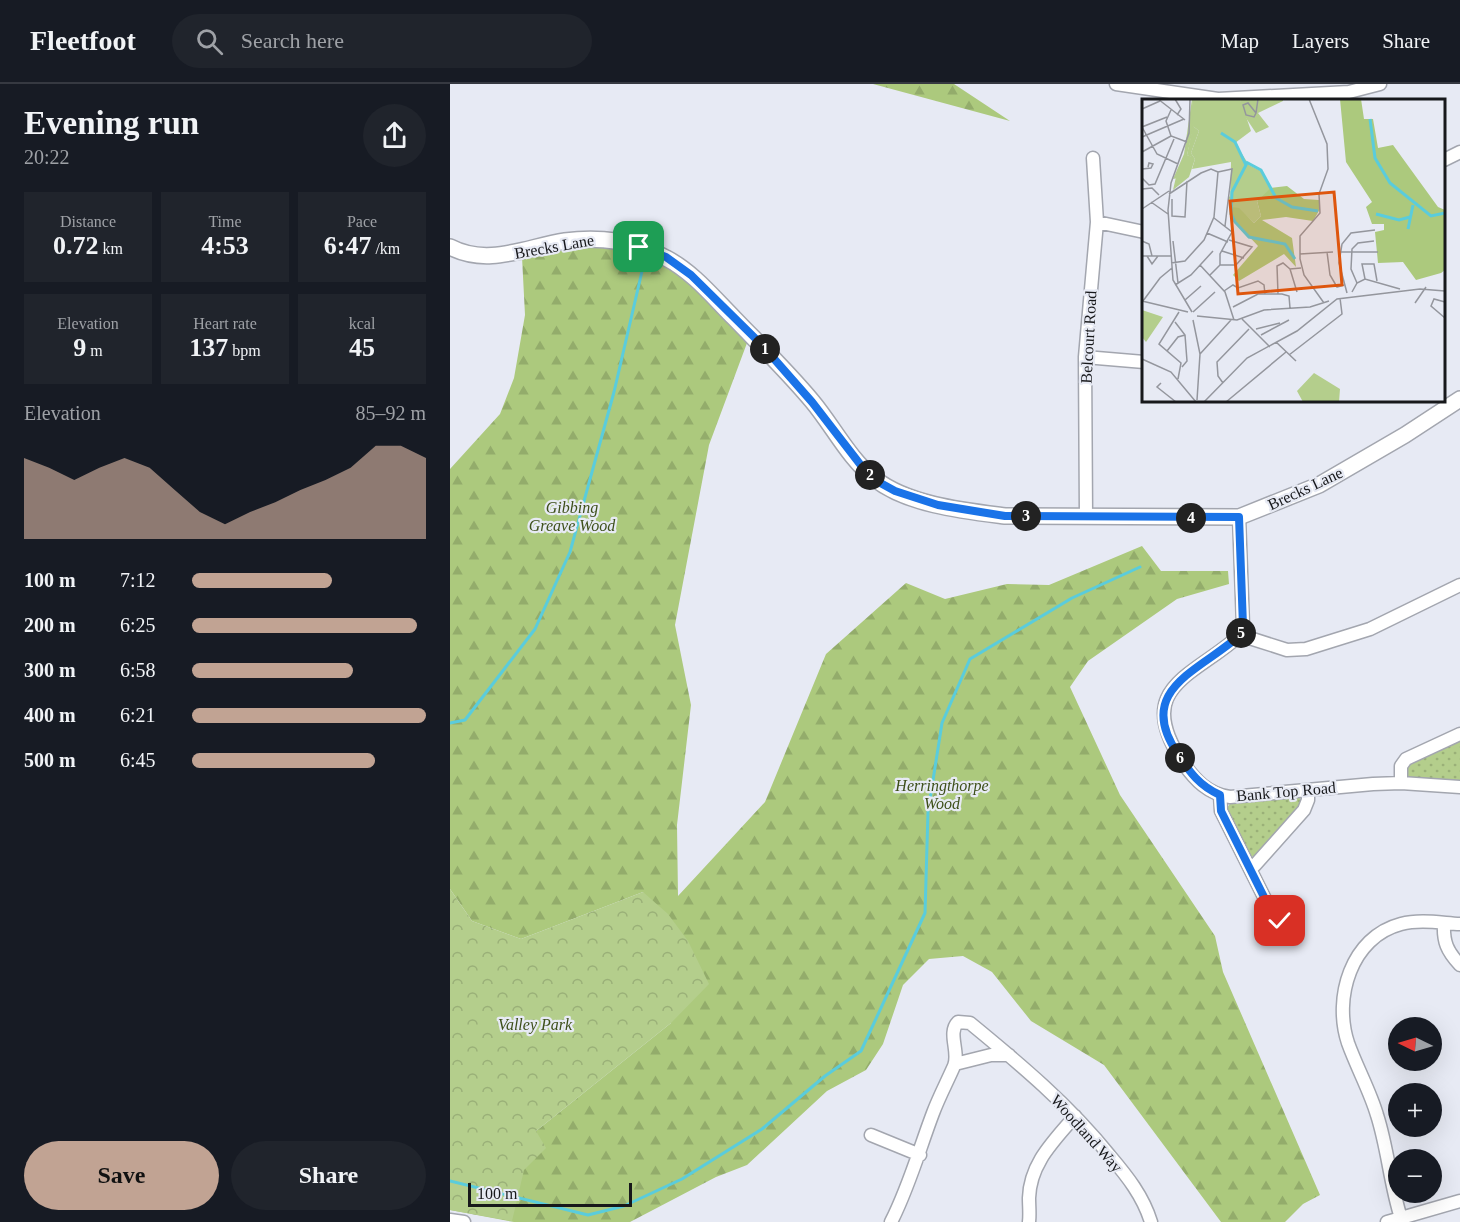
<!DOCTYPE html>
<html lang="en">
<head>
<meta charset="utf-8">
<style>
	:root { --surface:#171b24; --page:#20242c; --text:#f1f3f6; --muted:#9ea1a6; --line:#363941; --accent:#c1a393 }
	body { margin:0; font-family:"Times New Roman",serif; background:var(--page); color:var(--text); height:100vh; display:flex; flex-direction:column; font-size:22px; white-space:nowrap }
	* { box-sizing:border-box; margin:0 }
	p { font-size:20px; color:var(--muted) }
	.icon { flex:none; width:33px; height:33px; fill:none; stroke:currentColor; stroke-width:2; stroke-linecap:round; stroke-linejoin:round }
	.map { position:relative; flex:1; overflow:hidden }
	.panel { display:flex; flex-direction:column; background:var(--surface); width:450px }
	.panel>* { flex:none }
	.needle { width:39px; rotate:275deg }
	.buttons { position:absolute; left:938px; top:933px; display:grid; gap:12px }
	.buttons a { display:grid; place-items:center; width:54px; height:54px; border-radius:50%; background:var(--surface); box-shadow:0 6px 24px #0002; font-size:30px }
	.scale { position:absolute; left:18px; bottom:15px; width:164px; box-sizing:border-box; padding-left:6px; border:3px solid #17181b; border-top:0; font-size:16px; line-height:21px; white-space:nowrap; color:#17181b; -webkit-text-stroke:4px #e7eaf4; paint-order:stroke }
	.pin { position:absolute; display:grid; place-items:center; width:51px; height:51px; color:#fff; margin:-26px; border-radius:12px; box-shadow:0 3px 9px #0006 }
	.km { position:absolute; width:30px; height:30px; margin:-15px; border-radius:50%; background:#222; color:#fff; font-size:16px; line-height:30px; text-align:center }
	.round { display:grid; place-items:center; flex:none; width:63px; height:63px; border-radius:32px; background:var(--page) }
	.headline { display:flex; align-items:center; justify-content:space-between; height:102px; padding:0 24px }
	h1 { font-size:33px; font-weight:700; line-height:45px }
	.stats { display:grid; grid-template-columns:repeat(3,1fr); gap:9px; height:102px; padding:6px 24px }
	.stats div { display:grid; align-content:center; border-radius:0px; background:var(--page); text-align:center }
	.stats b { font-size:26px; font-weight:700 }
	.stats small { font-size:16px; font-weight:400 }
	.stats p { font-size:16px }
	.chart { height:168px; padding:12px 24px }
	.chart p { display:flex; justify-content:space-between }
	.chart svg { width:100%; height:108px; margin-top:6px; fill:var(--accent); opacity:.7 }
	.primary-button { display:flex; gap:12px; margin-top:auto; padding:12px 24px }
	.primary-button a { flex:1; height:69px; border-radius:36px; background:var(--accent); color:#111; font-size:24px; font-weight:700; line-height:69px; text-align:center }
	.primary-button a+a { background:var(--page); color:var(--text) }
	ul { padding:0 24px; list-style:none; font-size:20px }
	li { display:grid; grid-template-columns:96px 72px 1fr; align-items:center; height:45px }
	li i { height:15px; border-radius:8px; background:var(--accent) }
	header { display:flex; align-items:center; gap:36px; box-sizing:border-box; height:84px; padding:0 30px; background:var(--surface); border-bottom:2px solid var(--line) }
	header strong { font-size:28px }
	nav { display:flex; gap:33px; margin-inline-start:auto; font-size:21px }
	.search { width:420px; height:54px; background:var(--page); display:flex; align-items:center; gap:15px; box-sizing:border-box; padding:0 21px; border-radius:33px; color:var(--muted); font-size:22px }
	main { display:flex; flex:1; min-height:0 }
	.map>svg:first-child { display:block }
</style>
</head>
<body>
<header>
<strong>Fleetfoot</strong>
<div class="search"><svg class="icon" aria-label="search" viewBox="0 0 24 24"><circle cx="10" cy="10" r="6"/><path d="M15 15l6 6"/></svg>Search here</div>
<nav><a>Map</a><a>Layers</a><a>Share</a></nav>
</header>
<main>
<section class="panel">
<div class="headline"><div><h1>Evening run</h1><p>20:22</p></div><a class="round"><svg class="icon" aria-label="share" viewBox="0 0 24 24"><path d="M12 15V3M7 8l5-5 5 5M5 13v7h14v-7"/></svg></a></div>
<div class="stats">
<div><p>Distance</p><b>0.72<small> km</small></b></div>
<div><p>Time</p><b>4:53</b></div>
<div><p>Pace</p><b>6:47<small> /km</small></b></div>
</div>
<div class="stats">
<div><p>Elevation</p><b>9<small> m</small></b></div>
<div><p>Heart rate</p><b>137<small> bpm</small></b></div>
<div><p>kcal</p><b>45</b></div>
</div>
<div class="chart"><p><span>Elevation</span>85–92 m</p>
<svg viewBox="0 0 160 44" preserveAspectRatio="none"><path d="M0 44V11L10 15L20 20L30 15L40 11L50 15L60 24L70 33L80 38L90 33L100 29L110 24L120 20L130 15L140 6L150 6L160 11V44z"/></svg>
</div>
<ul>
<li><b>100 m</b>7:12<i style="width:60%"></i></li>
<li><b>200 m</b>6:25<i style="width:96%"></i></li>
<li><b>300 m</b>6:58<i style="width:69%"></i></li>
<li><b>400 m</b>6:21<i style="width:100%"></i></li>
<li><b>500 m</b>6:45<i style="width:78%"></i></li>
</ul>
<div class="primary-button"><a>Save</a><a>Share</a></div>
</section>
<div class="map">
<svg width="1010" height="1138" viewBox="0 0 1010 1138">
	<defs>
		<pattern id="grass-dots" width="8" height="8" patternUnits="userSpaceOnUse" patternTransform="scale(1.5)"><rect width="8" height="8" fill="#b4ce8c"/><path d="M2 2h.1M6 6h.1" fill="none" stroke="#9ab078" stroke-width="1.8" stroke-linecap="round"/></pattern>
		<pattern id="forest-firs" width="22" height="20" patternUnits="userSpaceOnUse" patternTransform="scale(1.5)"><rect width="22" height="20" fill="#acc97d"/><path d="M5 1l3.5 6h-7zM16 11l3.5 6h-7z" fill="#93ac6b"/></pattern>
		<pattern id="park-crowns" width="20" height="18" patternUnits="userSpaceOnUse" patternTransform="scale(1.5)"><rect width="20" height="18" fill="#b4ce8c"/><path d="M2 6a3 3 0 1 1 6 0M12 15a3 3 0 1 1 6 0" fill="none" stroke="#9ab078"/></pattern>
	</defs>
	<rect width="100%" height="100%" fill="#e7eaf4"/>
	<path fill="url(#grass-dots)" d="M1010,655V697L958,694L956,690L955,683L959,678Z
		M850,713L852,721L808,772L799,773L779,732L777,724L781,718Z"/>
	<path fill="url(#forest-firs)" d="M423,0H504L560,37Z
		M142,162C179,167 214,176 244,200C264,217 278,241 297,259L259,361L225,541L241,621L227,741L228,812L315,718L376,570L456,499L495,515L557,500L599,501L692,462L711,487H778L779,500L727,515L638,577L620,603L670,711L765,852L773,888L870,1111L853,1120L835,1138H771L654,981L581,937L542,888L513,872L479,875L453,901L433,960L416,986L377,1007L297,1081L266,1093L180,1138H64L0,1126L86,1047L221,939L193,808L71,855L22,837L0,805V385L50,330L64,294L75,231L72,173L110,163Z"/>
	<path fill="url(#park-crowns)" d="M0,805L22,837L71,855L193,808L218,830L238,857L259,900L221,939L86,1047L96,1064L74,1086L62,1137L0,1126Z"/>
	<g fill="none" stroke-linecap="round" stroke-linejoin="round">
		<path stroke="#5accdc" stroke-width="3" d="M0,639L15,636L85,545L120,468L164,308L193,183
			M0,1097L138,1131L174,1122L232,1095L312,1045L375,992L411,967L475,829L478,728L492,639L520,575L622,514L690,483"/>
		<g stroke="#a3a6af" stroke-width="15">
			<path id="minor" d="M666,0L768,15L899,8L930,0
				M994,76L1010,68
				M647,138L694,148
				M635,273L694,278
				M636,432L635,273L647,138L643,74
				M789,433L793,542L790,551C744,593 682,602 733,679C745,696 758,710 780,713L923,700L951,699L1010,703
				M790,551L837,566L856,565L920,545L1010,501
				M951,699V682L956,675L1010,650
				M770,711L771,727L821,827L830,837L840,842
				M800,785L805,781L854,726L858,716V706
				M994,839C993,858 997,867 1010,881
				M505,980L541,971H559
				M421,1051L470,1071
				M951,1134L1010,1117
				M0,1136L14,1138
				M441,1138C459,1103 469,1066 483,1029C489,1013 497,998 504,982C510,968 497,949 508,938L520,939C570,980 619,1021 660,1072C677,1092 693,1112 701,1138
				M579,1138C580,1130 579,1122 579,1114C580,1079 604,1057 625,1032
				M937,1138L951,1134C940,1100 938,1065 927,1031C920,1007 907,984 898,959C883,914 901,853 951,840C970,835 991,839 1010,840"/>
		</g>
		<g stroke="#a3a6af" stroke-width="18">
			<path id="tertiary" d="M0,163C38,183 76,163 115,157C149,152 186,157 216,174C243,188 263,213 284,234C310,261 338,288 362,317C383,342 399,375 425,395C458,421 515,427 555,432L789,433L869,401L955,351L1010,315"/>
		</g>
		<use href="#minor" stroke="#fff" stroke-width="12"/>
		<use href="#tertiary" stroke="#fff" stroke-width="15"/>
	</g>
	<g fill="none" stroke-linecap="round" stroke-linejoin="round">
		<g stroke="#fff" stroke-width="12">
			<path id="route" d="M189,163L216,173L241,191L311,260L362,318L413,384L425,396L445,407L488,421L555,432L789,433L793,542L790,551C752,586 683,605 728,670C740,689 750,702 770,711L771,727L821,827L830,837"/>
		</g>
		<use href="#route" stroke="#1a73e8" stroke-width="8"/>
	</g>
	<g text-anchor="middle" stroke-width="4.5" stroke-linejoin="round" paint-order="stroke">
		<g font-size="16" fill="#17181b" stroke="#e7eaf4">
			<text transform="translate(104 162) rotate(-10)" y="6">Brecks Lane</text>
			<text transform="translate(638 253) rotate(-87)" y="6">Belcourt Road</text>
			<text transform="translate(855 404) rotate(-25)" y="6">Brecks Lane</text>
			<text transform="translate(836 707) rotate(-5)" y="6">Bank Top Road</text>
			<text transform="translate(637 1049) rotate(48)" y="6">Woodland Way</text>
		</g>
		<g font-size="16" font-style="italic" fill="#3d4f19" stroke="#e7eaf4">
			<text x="122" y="429">Gibbing<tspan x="122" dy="18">Greave Wood</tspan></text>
			<text x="492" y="707">Herringthorpe<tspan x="492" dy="18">Wood</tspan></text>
			<text x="85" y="946">Valley Park</text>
		</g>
	</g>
	<g transform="translate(692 15)">
		<rect width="303" height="303" fill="#e7eaf4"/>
		<path d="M50,0L53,22L45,56L50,58L36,79L31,80L42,55ZM172,274L198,290L197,303H161L155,292Z" fill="#b4ce8c"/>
		<path d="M198,0H219L222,20H231L236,49L251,46L296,108L303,111V171L299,174L274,181L261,163L236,164L233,133L242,131V125H230L224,108L230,103L204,63ZM145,87L162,100L177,101L178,110L171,122L144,118L120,121L150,139L154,168L142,155L97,182L91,176L116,147L88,117L87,97L112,124L119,117L115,102L127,89Z" fill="#acc97d"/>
		<path d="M98,0H141V2L116,14L127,28L114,34L100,13Z" fill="#b4ce8c"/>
		<path d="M50,0H98L109,32L93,44L107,66L119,72L129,89L115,102L119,117L112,124L97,109L88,108L89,63L50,70L53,60L49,54L57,32L51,27ZM0,211L21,218L4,243L0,238Z" fill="#b4ce8c"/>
		<path d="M51,27L57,32L49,54L53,60L47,78L31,91L34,78L49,58L45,56Z" fill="#b4ce8c"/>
		<path fill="none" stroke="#5accdc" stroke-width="3" d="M228,20L233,59L248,84L289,117L303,114M79,34L93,43L104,66L90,93L89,115L93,123L107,138L143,145L153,160M104,63L119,71L134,99L150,108L176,112M234,115L257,121L268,118M266,130L271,106"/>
		<path fill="none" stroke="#94969d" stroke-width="1.5" d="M16,0L43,21M33,0L39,10L35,16M48,0L47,34L29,84L26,111L31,181L50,213M167,0L185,45L186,70L177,95L178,114L158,137V160L162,176L182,204M0,10L18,2M29,11L24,22L29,37L45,43M114,14L106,4L101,6L104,16L112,18L114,14L116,0M25,18L0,28L15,55L36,65M0,38L42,20M0,53L29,37M0,70L9,69L11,65L7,64L6,68M76,73L90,70L83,127M0,79L7,86L13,85L32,40M0,90L10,89L17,96M27,95L59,74L69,70L76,73M30,100V117L43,118L45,82M9,103L26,115M0,110L27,92M65,134L86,143M0,142L7,145L10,157M31,142L36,184M80,152L102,159M185,153L188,176L195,188L202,186M198,153H236M158,155L191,153M0,157H29M5,157L10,165L16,157M29,164L43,162L62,141L72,118L76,73M58,166L83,193L92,221M78,166H94L110,148L87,141M148,170L155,193M68,176L78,166V155L90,133L72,119M223,180L220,165H232L235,182M215,184L209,170L210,150L216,144L232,142M33,186L49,176L71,152M82,192L91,186L96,189L116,182L122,186L123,195M210,193L215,184L223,180L258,190M205,194L197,164L200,145L209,134L233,131M136,195L135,167L141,164L148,170L159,169M43,201L59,187M0,202L46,213M1,202L18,179L30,169M303,203L292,200L289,207L303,219M273,204L284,188M91,208L116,195H140L147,197L148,209M51,213L73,193M55,217L95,221L122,211L168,208L187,202M100,220L128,248M51,221L58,255L55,301M33,223L43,236L45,262L40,268M114,230L138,224M119,236L147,221M134,243L154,262M25,252L36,238L43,236M58,255L89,221M147,256L200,215L198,199M0,260L29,273L54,303M36,280L39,264L17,245L37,213M19,284L15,288L34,303M81,284L76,277L75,263L107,230M62,303L105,259L155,232L195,200L278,190L303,192M84,303L144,253"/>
		<path fill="#de560d" fill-opacity="0.15" stroke="#de560d" stroke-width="3" d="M192,93L200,186L96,195L88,102Z"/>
		<rect width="303" height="303" fill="none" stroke="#17181b" stroke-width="3"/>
	</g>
</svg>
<div class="buttons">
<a><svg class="needle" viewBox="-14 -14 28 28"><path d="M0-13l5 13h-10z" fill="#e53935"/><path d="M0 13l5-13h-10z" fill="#9ea1a6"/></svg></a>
<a>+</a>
<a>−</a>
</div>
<div class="scale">100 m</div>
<div class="pin" style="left:189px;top:163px;background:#1e9e55"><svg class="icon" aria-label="arrive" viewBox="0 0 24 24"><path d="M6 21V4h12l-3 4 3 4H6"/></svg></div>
<div class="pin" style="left:830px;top:837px;background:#d93025"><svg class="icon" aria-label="check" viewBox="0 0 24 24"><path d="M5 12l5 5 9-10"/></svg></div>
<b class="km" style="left:315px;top:265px">1</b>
<b class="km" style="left:420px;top:391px">2</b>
<b class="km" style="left:576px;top:432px">3</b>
<b class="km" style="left:741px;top:434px">4</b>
<b class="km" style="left:791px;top:549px">5</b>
<b class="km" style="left:730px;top:674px">6</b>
</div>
</main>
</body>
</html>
